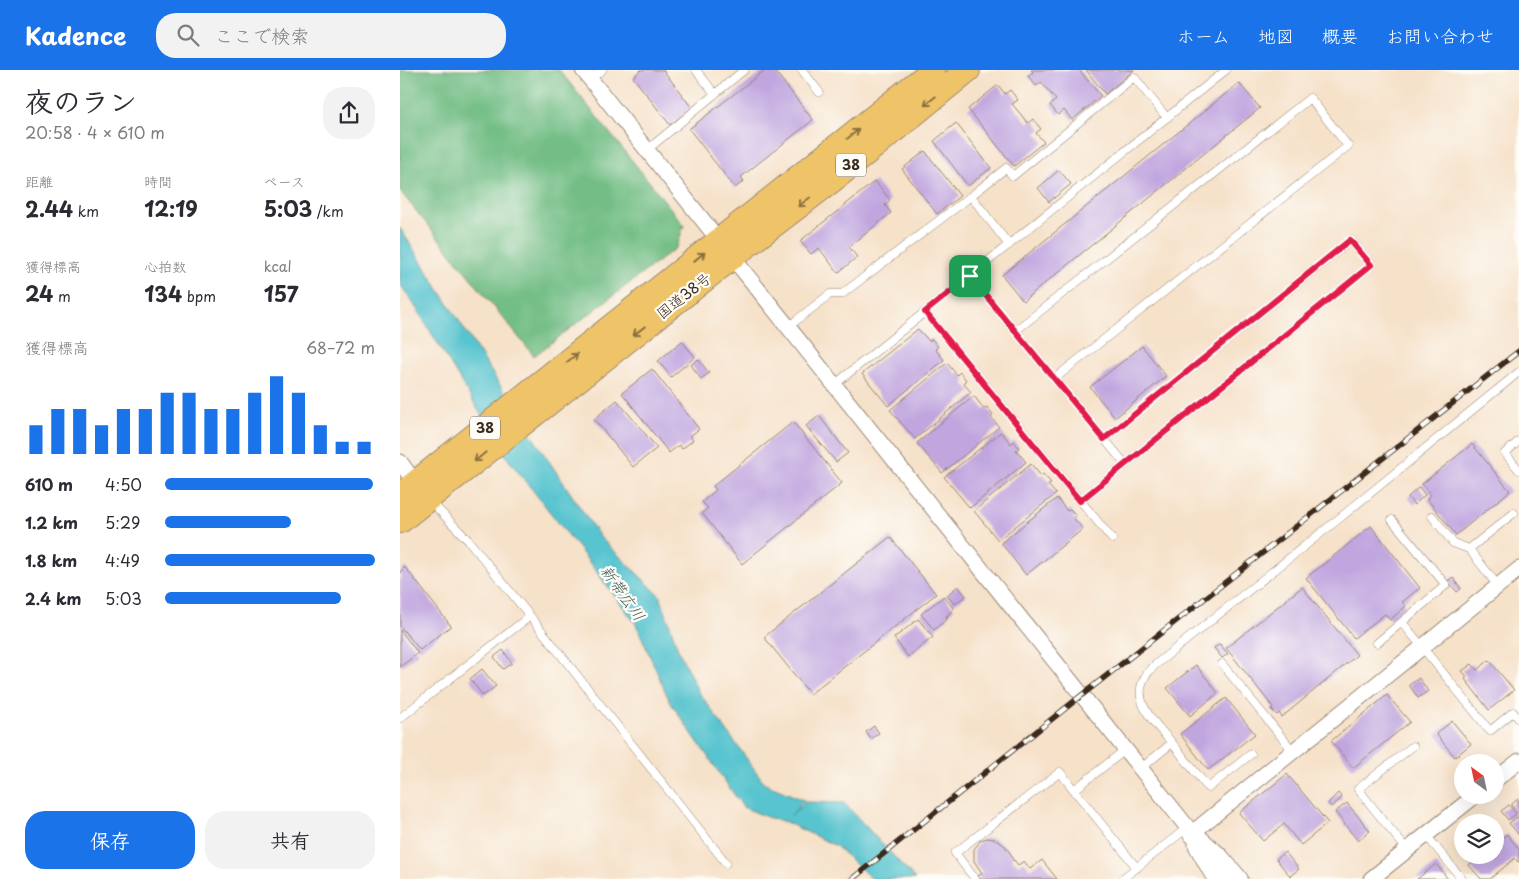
<!DOCTYPE html>
<html lang="ja">
<head>
<meta charset="utf-8">
<style>
	:root { --surface:#fff; --page:#f2f2f3; --text:#2b2b33; --muted:#7c7c81; --accent:#1a73e8 }
	body { margin:0; font-family:"Playpen Sans","Klee One",sans-serif; background:var(--page); color:var(--text); height:100vh; display:flex; flex-direction:column; font-size:19px; white-space:nowrap }
	* { box-sizing:border-box; margin:0 }
	p { font-size:16px; color:var(--muted) }
	.icon { flex:none; width:28px; height:28px; fill:none; stroke:currentColor; stroke-width:2; stroke-linecap:round; stroke-linejoin:round }
	.map { position:relative; flex:1; overflow:hidden }
	.details { display:flex; flex-direction:column; background:var(--surface); width:400px }
	.details>* { flex:none }
	.needle { width:32px; rotate:327deg }
	.buttons { position:absolute; left:1054px; top:684px; display:grid; gap:10px }
	.buttons a { display:grid; place-items:center; width:50px; height:50px; border-radius:50%; background:var(--surface); box-shadow:0 5px 20px #0002; font-size:25px }
	.pin { position:absolute; display:grid; place-items:center; width:42px; height:42px; color:#fff; margin:-21px; border-radius:10px; box-shadow:0 2px 8px #0006 }
	.round { display:grid; place-items:center; flex:none; width:52px; height:52px; border-radius:20px; background:var(--page) }
	.summary { display:flex; align-items:center; justify-content:space-between; height:85px; padding:0 25px }
	h1 { font-size:28px; font-weight:700; line-height:38px }
	.figures { display:grid; grid-template-columns:repeat(3,1fr); gap:8px; height:85px; padding:5px 25px }
	.figures div { display:grid; align-content:center }
	.figures b { font-size:21px; font-weight:700 }
	.figures small { font-size:14px; font-weight:400 }
	.figures p { font-size:14px }
	.chart { height:140px; padding:10px 25px }
	.chart p { display:flex; justify-content:space-between }
	.chart svg { width:100%; height:90px; margin-top:5px; stroke:var(--accent); stroke-width:6 }
	.primary-button { display:flex; gap:10px; margin-top:auto; padding:10px 25px }
	.primary-button a { flex:1; height:58px; border-radius:20px; background:var(--accent); color:#fff; font-size:20px; font-weight:700; line-height:58px; text-align:center }
	.primary-button a+a { background:var(--page); color:var(--text) }
	ul { padding:0 25px; list-style:none; font-size:16px }
	li { display:grid; grid-template-columns:80px 60px 1fr; align-items:center; height:38px }
	li i { height:12px; border-radius:6px; background:var(--accent) }
	header { display:flex; align-items:center; gap:30px; box-sizing:border-box; height:70px; padding:0 25px; background:var(--accent); color:#fff }
	header strong { font-size:24px }
	nav { display:flex; gap:28px; margin-inline-start:auto; font-size:18px }
	.search { width:350px; height:45px; background:var(--page); display:flex; align-items:center; gap:12px; box-sizing:border-box; padding:0 18px; border-radius:20px; color:var(--muted); font-size:19px }
	main { display:flex; flex:1; min-height:0 }
	.map>svg:first-child { display:block }
</style>
</head>
<body>
<header>
<strong>Kadence</strong>
<div class="search"><svg class="icon" aria-label="search" viewBox="0 0 24 24"><circle cx="10" cy="10" r="6"/><path d="M15 15l6 6"/></svg>ここで検索</div>
<nav><a>ホーム</a><a>地図</a><a>概要</a><a>お問い合わせ</a></nav>
</header>
<main>
<section class="details">
<div class="summary"><div><h1>夜のラン</h1><p>20:58 · 4 × 610 m</p></div><a class="round"><svg class="icon" aria-label="share" viewBox="0 0 24 24"><path d="M12 15V3M7 8l5-5 5 5M5 13v7h14v-7"/></svg></a></div>
<div class="figures">
<div><p>距離</p><b>2.44<small> km</small></b></div>
<div><p>時間</p><b>12:19</b></div>
<div><p>ペース</p><b>5:03<small> /km</small></b></div>
</div>
<div class="figures">
<div><p>獲得標高</p><b>24<small> m</small></b></div>
<div><p>心拍数</p><b>134<small> bpm</small></b></div>
<div><p>kcal</p><b>157</b></div>
</div>
<div class="chart"><p><span>獲得標高</span>68–72 m</p>
<svg viewBox="0 0 160 44" preserveAspectRatio="none"><path d="M5 44V30M15 44V22M25 44V22M35 44V30M45 44V22M55 44V22M65 44V14M75 44V14M85 44V22M95 44V22M105 44V14M115 44V6M125 44V14M135 44V30M145 44V38M155 44V38"/></svg>
</div>
<ul>
<li><b>610 m</b>4:50<i style="width:99%"></i></li>
<li><b>1.2 km</b>5:29<i style="width:60%"></i></li>
<li><b>1.8 km</b>4:49<i style="width:100%"></i></li>
<li><b>2.4 km</b>5:03<i style="width:84%"></i></li>
</ul>
<div class="primary-button"><a>保存</a><a>共有</a></div>
</section>
<div class="map">
<svg width="1119" height="809" viewBox="0 0 1119 809">
	<rect width="100%" height="100%" fill="#fdfcf7"/>
	<filter id="ink" filterUnits="userSpaceOnUse"><feTurbulence type="fractalNoise" baseFrequency=".02" numOctaves="2"/><feDisplacementMap in="SourceGraphic" scale="10" xChannelSelector="R" yChannelSelector="G"/><feConvolveMatrix kernelMatrix="1 2 1 2 8 2 1 2 1" color-interpolation-filters="sRGB"/></filter>
	<filter id="wash" filterUnits="userSpaceOnUse"><feTurbulence type="fractalNoise" baseFrequency=".0096" numOctaves="4" result="noise"/><feDisplacementMap in="SourceGraphic" scale="20" xChannelSelector="R" yChannelSelector="G"/><feGaussianBlur stdDeviation="1.12" result="paint"/><feColorMatrix in="noise" values="0 0 0 0 0 0 0 0 0 0 0 0 0 0 0 0 0 1.4 0 .05"/><feComposite in="paint" operator="in"/></filter>
	<g filter="url(#wash)">
		<rect width="100%" height="100%" fill="#f6e1c9"/>
		<path fill="#73be86" stroke="#577452" d="M0,0H159L284,155L277,177L134,286L0,121Z"/>
		<path fill="#58c4cf" stroke="#4a7776" d="M0,158L136,372L200,467L260,526L279,582L298,621L365,714L404,730L391,746L405,732L444,733L515,809H472L436,776L386,752L367,747L343,737L270,632L236,554L180,480L108,389L12,231L0,214Z"/>
		<g id="blocks">
			<path fill="#c0a5df" d="M241,0H263L292,38L270,55L233,7Z
				M365,0H374L413,50L341,107L344,111L335,118L289,59Z
				M631,0H679L701,26L672,50L664,40L658,45L650,35L656,30L641,12L636,16L628,6L633,2Z
				M686,0H734L705,24Z
				M839,13L860,38L623,231L602,205Z
				M598,15L605,24L610,20L618,30L612,34L628,53L633,49L641,59L636,63L644,72L614,96L568,39Z
				M556,53L591,98L568,116L534,71Z
				M525,81L560,126L537,144L502,99Z
				M659,100L671,114L649,132L638,118Z
				M475,111L490,130L485,135L491,143L449,177L457,187L438,203L419,178L411,184L400,171Z
				M518,259L529,271L532,269L538,277L535,279L544,290L488,336L462,304Z
				M282,271L295,287L271,307L258,291Z
				M742,276L766,306L715,348L690,317Z
				M298,289L309,303L301,309L291,295Z
				M547,293L557,305L560,302L566,310L563,313L571,322L515,369L490,340Z
				M252,299L299,359L290,366L293,370L282,379L279,375L269,383L222,323Z
				M574,326L584,339L587,337L593,345L591,347L599,357L542,403L517,373Z
				M217,330L257,378L233,397L194,349Z
				M419,346L448,383L436,392L406,356Z
				M393,352L442,413L342,494L302,443L308,438L302,432L316,420L313,416Z
				M601,362L611,374L614,371L619,378L616,380L626,392L570,438L544,407Z
				M1072,374L1110,421L1056,465L1027,429L1031,425L1022,414Z
				M631,394L641,406L643,404L651,413L648,415L656,424L598,470L574,441Z
				M1019,417L1025,425L1014,435L1008,427Z
				M657,428L667,441L670,439L676,446L673,448L683,459L626,505L601,473Z
				M971,456L1020,518L1002,532L1006,536L990,550L985,544L954,568L906,508Z
				M490,467L536,524L410,624L364,567Z
				M5,497L51,556L20,580L0,556V502Z
				M1053,507L1061,519L1057,522L1048,511Z
				M558,516L566,526L554,534L547,525Z
				M902,517L957,585L882,647L879,643L877,645L871,639L873,637L826,578Z
				M544,526L554,539L546,546L548,548L534,560L521,544Z
				M518,549L533,567L508,587L494,568Z
				M0,560L18,583L0,597Z
				M820,574L828,584L822,588L814,578Z
				M103,580L112,593L103,599L94,587Z
				M1089,590L1114,620L1089,640L1065,609L1067,607L1062,601L1072,594L1077,600Z
				M796,595L818,623L790,646L767,618Z
				M82,599L96,616L83,626L70,609Z
				M1019,608L1028,621L1018,628L1009,615Z
				M987,625L1010,652L953,698L931,671Z
				M826,628L855,664L808,700L780,664Z
				M1052,651L1071,674L1055,687L1036,664Z
				M474,656L479,663L471,669L466,662Z
				M887,704L928,753L901,775L884,754L863,771L839,743Z
				M938,723L942,728L931,737L928,733Z
				M1118,729L1119,742L1118,743L1111,735Z
				M947,733L970,761L958,771L935,742Z
				M1109,735L1116,744L1108,750L1101,741Z
				M1119,746V765L1109,753Z
				M1107,764L1119,779V791L1118,792L1115,788L1090,809H1081L1069,795L1081,785H1095V773Z
				M587,768L595,769L605,776L611,784L613,791L614,790L618,795L624,791L630,799L642,790L657,809H580L578,806L582,803L574,791V779L581,770Z
				M885,782L899,799L890,806L876,789Z
				M1036,794L1048,809H1017Z"/>
		</g>
	</g>
	<g filter="url(#ink)">
		<use href="#blocks" fill-opacity="0" stroke="#988674" stroke-width="1"/>
		<g fill="none" stroke-linecap="round" stroke-linejoin="round">
			<g stroke="#988674" stroke-width="9">
				<path id="service" d="M296,0L315,24
					M402,0L419,22
					M190,9L202,0
					M247,80L344,0
					M571,126L606,98L613,106L734,7L767,48
					M570,206L725,394
					M525,242L712,469
					M388,257L430,224H442L571,126L609,175
					M615,261L910,28L948,76L654,309
					M434,315L826,0
					M1119,371L1105,383L1119,400
					M30,431L68,470L130,546L326,793
					M680,431L971,195L951,170L704,369
					M1032,446L1053,473L1069,479
					M1098,516L1069,479L1114,443
					M1002,552L1090,661L1113,642L1119,649
					M977,573L1046,515L992,450
					M822,594L893,681
					M0,648L130,546
					M772,673L808,718L851,684
					M725,680L674,720L737,798
					M740,699L772,673C757,655 730,632 745,607C747,603 752,599 755,595L941,447L1119,302
					M1026,765L1062,809
					M1007,780L958,719L1013,676
					M575,809L555,783L660,702L674,720
					M722,809L787,758"/>
			</g>
			<g stroke="#988674" stroke-width="17">
				<path id="minor" d="M183,0L792,763L1119,499
					M0,392L20,419
					M1095,710L1119,691
					M971,809L1076,725"/>
			</g>
			<g stroke="#988674" stroke-width="21">
				<path id="tertiary" d="M792,763L819,787L838,809
					M798,775L817,809"/>
			</g>
			<g stroke="#988674" stroke-width="26">
				<path id="trunk" d="M0,425L533,0
					M0,451L359,166L438,106L568,0"/>
			</g>
			<use href="#service" stroke="#fff" stroke-width="8"/>
			<use href="#minor" stroke="#fff" stroke-width="15"/>
			<use href="#tertiary" stroke="#fff" stroke-width="19"/>
			<use href="#trunk" stroke="#efc469" stroke-width="24"/>
			<g stroke="#3b2a1e" stroke-width="5.5">
				<path id="rail" d="M452,809L682,625L1119,281"/>
			</g>
			<use href="#rail" stroke="#fdfcf7" stroke-width="4" stroke-dasharray="11" stroke-linecap="butt"/>
		</g>
		<defs><path id="oneway-shaft" d="M-6 0H5M1.5-3L5.5 0L1.5 3" fill="none" stroke-width="1.6" stroke-linecap="round" stroke-linejoin="round" transform="scale(1.25)"/></defs>
		<g stroke="#8c6f40">
			<use href="#oneway-shaft" transform="translate(530 31) rotate(141)"/>
			<use href="#oneway-shaft" transform="translate(453 64) rotate(-39)"/>
			<use href="#oneway-shaft" transform="translate(404 132) rotate(143)"/>
			<use href="#oneway-shaft" transform="translate(299 187) rotate(-38)"/>
			<use href="#oneway-shaft" transform="translate(239 261) rotate(142)"/>
			<use href="#oneway-shaft" transform="translate(172 288) rotate(-39)"/>
			<use href="#oneway-shaft" transform="translate(80 387) rotate(141)"/>
		</g>
	</g>
	<g fill="none" stroke-linecap="round" stroke-linejoin="round" filter="url(#ink)">
		<g stroke="#fff" stroke-width="10">
			<path id="route" d="M950,170L971,195L680,431L525,242L570,206L704,369Z"/>
		</g>
		<use href="#route" stroke="#e11d48" stroke-width="6"/>
	</g>
	<g text-anchor="middle" stroke-width="4.5" stroke-linejoin="round" paint-order="stroke">
		<g fill="#fdfcf7" stroke="#75695f" stroke-width="1">
			<rect x="436" y="83.5" width="30" height="23" rx="4"/>
			<rect x="70" y="346.5" width="30" height="23" rx="4"/>
		</g>
		<g font-size="14" font-weight="bold" fill="#3b2a1e">
			<text x="451" y="100">38</text>
			<text x="85" y="363">38</text>
		</g>
		<g font-size="15" fill="#3b2a1e" stroke="#fdfcf7">
			<text transform="translate(284 226) rotate(-38)" y="5">国道38号</text>
		</g>
		<g font-size="16" font-style="italic" fill="#45605c" stroke="#fdfcf7">
			<text transform="translate(223 523) rotate(55)" y="6">新帯広川</text>
		</g>
	</g>
</svg>
<div class="buttons">
<a><svg class="needle" viewBox="-14 -14 28 28"><path d="M0-13l5 13h-10z" fill="#e53935"/><path d="M0 13l5-13h-10z" fill="#7c7c81"/></svg></a>
<a><svg class="icon" aria-label="layers" viewBox="0 0 24 24"><path d="M12 4l9 5-9 5-9-5zM3 14l9 5 9-5"/></svg></a>
</div>
<div class="pin" style="left:570px;top:206px;background:#1e9e55"><svg class="icon" aria-label="arrive" viewBox="0 0 24 24"><path d="M6 21V4h12l-3 4 3 4H6"/></svg></div>
</div>
</main>
</body>
</html>
